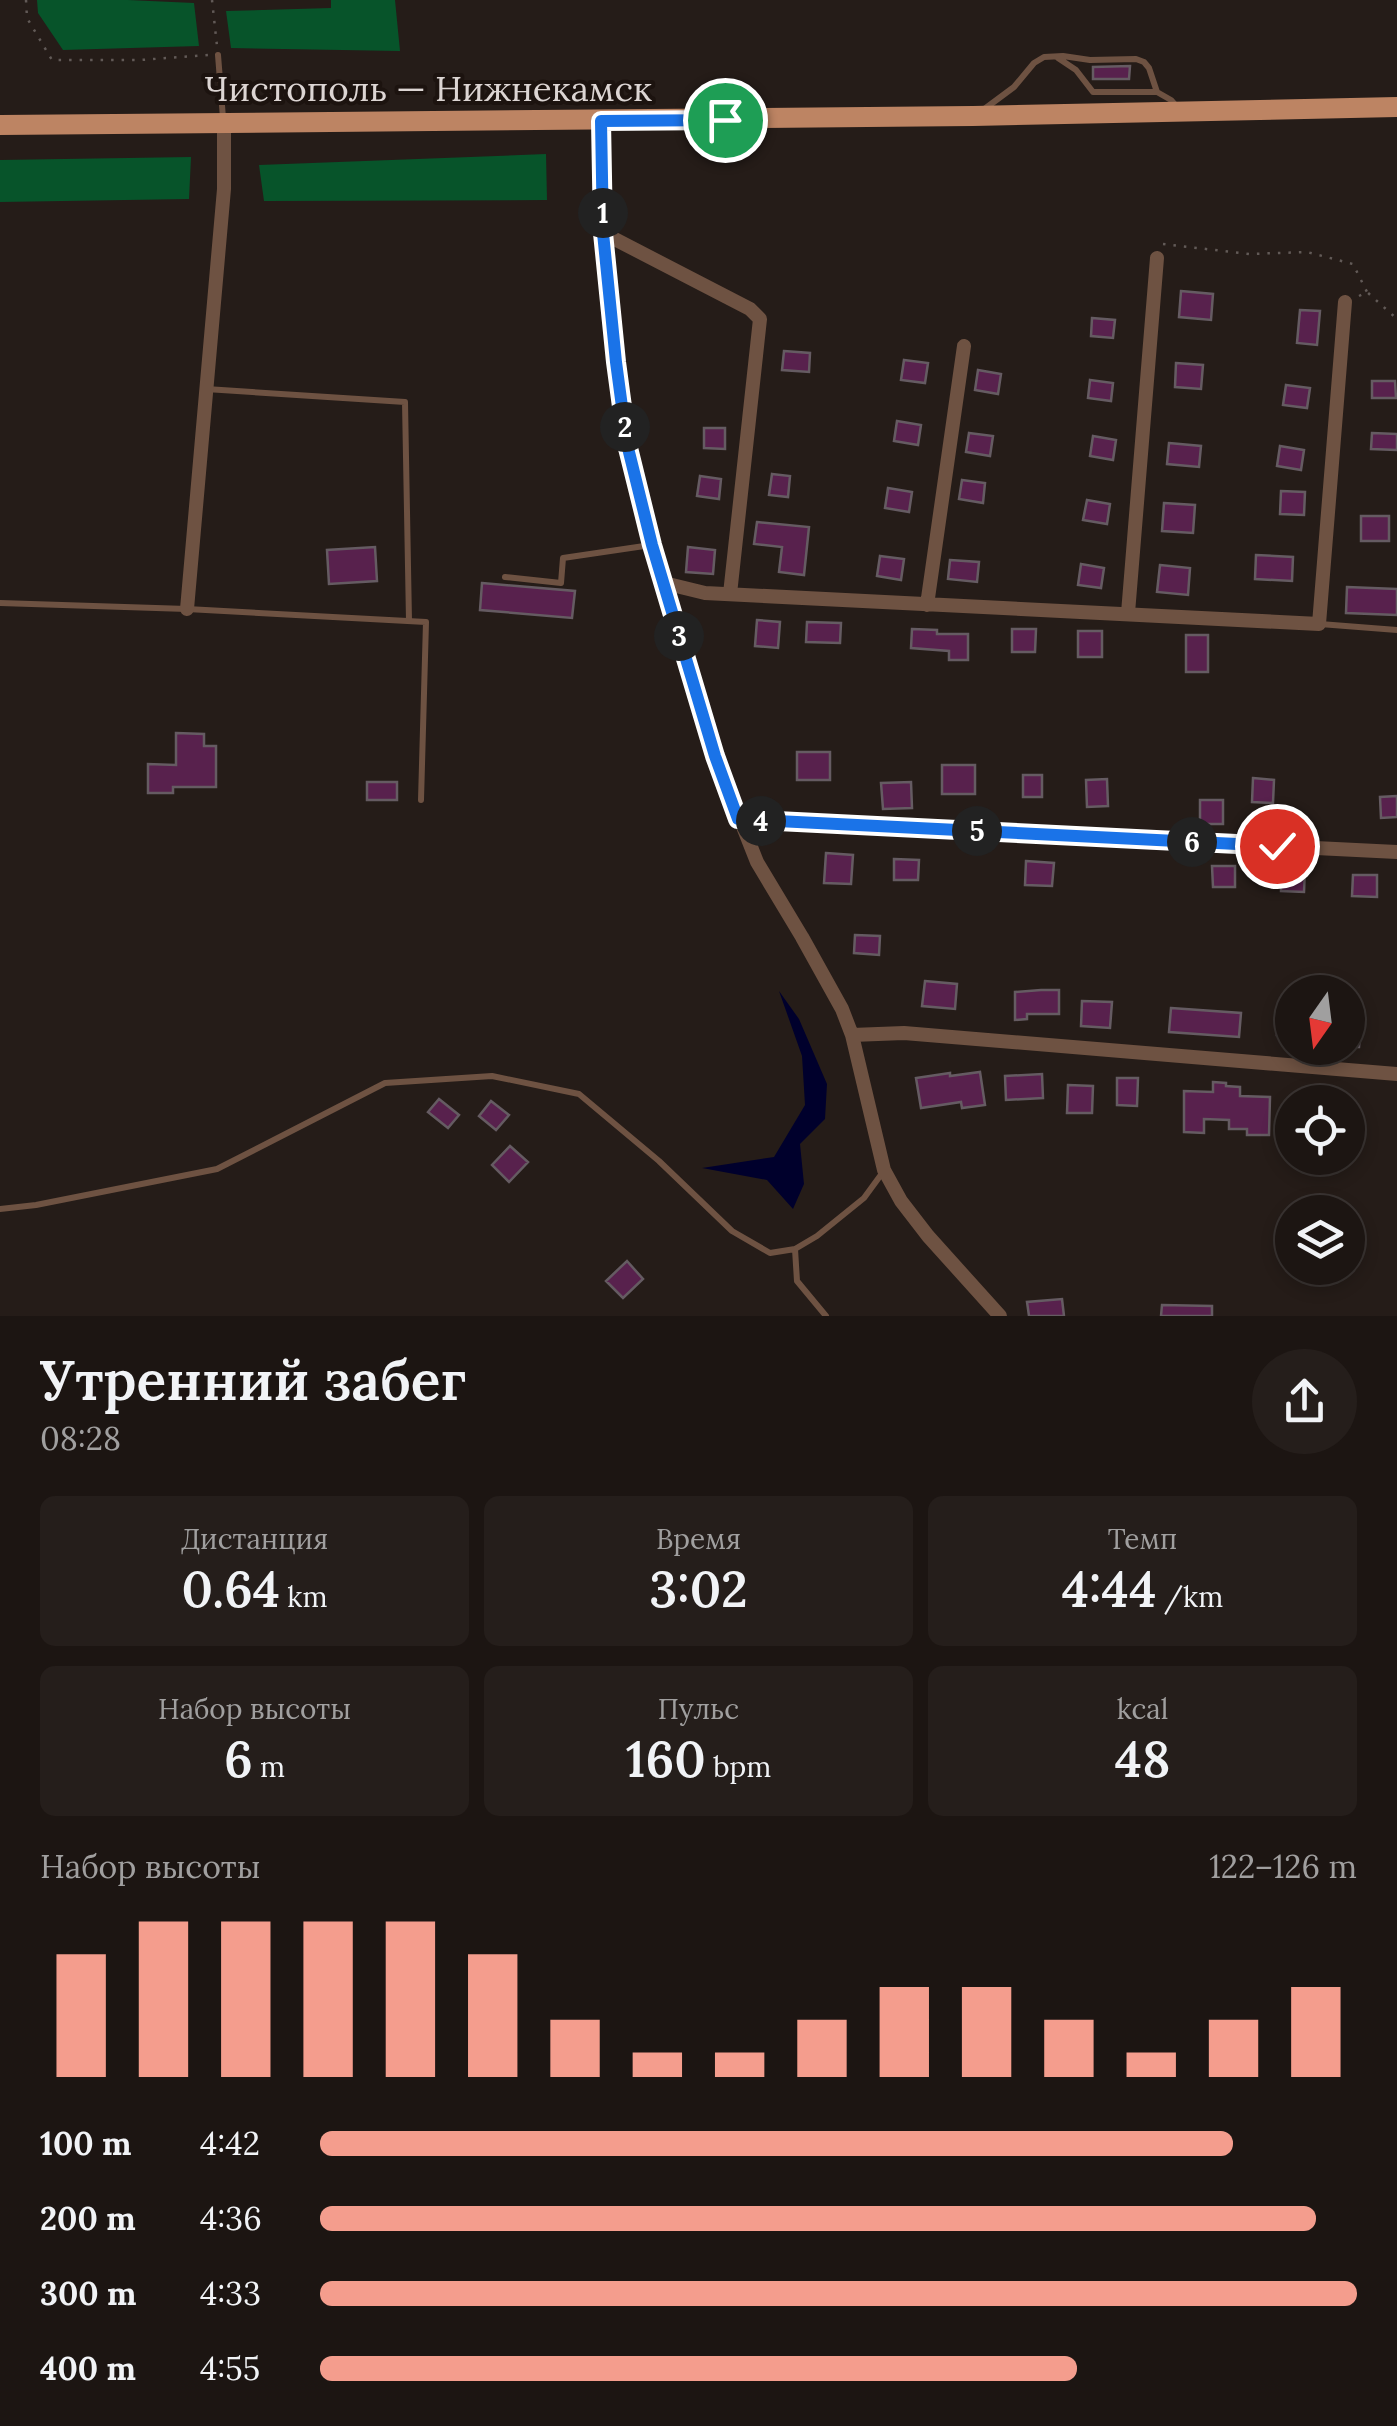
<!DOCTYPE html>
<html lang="ru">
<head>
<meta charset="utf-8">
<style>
	:root { --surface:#1c1512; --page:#251e1b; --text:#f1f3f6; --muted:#a09f9f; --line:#3a3432; --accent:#f49d8d }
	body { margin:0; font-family:Lora,serif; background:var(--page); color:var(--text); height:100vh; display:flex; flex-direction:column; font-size:38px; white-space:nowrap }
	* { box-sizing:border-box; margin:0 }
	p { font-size:32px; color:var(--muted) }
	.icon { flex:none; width:55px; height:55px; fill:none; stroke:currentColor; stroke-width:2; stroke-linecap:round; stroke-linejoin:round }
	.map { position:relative; height:1316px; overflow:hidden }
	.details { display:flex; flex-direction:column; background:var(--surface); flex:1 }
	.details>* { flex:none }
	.needle { width:65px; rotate:194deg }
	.controls { position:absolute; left:1275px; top:975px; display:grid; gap:20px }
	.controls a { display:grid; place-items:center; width:90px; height:90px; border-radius:50%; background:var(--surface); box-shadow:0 5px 15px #0003,0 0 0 2px var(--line); font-size:50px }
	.pin { position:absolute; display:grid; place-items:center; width:85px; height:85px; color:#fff; margin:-42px; border:5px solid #fff; border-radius:50%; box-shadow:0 2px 10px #0007 }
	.km { position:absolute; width:50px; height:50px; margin:-25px; border-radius:50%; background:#222; color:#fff; font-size:28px; line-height:50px; text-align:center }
	.round { display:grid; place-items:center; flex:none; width:105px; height:105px; border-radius:52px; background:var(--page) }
	.summary { display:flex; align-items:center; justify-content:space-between; height:170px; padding:0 40px }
	h1 { font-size:55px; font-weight:600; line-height:75px }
	.figures { display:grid; grid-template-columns:repeat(3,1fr); gap:15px; height:170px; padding:10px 40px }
	.figures div { display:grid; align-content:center; border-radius:15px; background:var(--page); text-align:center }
	.figures b { font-size:50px; font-weight:600 }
	.figures small { font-size:28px; font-weight:400 }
	.figures p { font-size:28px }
	.chart { height:280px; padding:20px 40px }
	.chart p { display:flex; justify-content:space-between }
	.chart svg { width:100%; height:180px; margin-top:10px; stroke:var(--accent); stroke-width:6 }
	ul { padding:0 40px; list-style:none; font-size:32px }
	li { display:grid; grid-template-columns:160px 120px 1fr; align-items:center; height:75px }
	li i { height:25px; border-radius:12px; background:var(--accent) }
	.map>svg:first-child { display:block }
</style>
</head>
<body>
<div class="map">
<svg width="1397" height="1316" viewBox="0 0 1397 1316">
	<rect width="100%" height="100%" fill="#251c18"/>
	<path fill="#07542a" d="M37,0H128L194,3L199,46L63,50L38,13Z
		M331,0H395L400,51L231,48L226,11L331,8Z
		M546,154L547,200L264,201L259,165Z
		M191,157L189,199L0,202V160Z"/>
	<path fill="#00002c" d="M779,991L799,1019L827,1084L825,1119L800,1144L804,1184L793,1209L767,1180L702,1168L774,1157L805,1105L802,1056Z"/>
	<path fill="#58214d" stroke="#655b62" stroke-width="2.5" d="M1130,66L1129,79H1093V67Z
		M1181,291L1213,294L1211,320L1179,317Z
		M1300,310L1320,311L1317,345L1297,343Z
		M1092,318L1115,320L1113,338L1091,336Z
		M784,351L810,353L809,372L782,370Z
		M904,360L928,363L925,383L901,380Z
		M1176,363L1203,365L1201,389L1175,387Z
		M978,370L1001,374L998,394L975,390Z
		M1090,380L1113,383L1111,401L1088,398Z
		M1372,381H1395L1396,398H1372Z
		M1286,385L1310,388L1307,408L1283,405Z
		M897,421L921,425L918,445L894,441Z
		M704,428H725V449L704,448Z
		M969,433L993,436L990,456L966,452Z
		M1372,433L1397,434V450L1371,449Z
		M1093,436L1116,440L1113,460L1090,456Z
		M1169,443L1201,446L1199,467L1167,464Z
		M1280,446L1304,450L1301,470L1277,466Z
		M772,474L790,476L788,497L769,495Z
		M700,476L721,479L719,499L697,496Z
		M962,480L985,483L983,503L959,499Z
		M888,488L912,492L909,512L885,508Z
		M1281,491L1305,492L1304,515L1280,514Z
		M1087,500L1110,504L1107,524L1083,520Z
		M1164,503L1195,505L1193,533L1162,531Z
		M1361,516H1389V541H1361Z
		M757,522L809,527L804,575L779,572L782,547L754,544Z
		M375,547L377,581L329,584L327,550Z
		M688,547L715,550L713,574L686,572Z
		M1256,555L1293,557L1292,581L1255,579Z
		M880,556L904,559L901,580L877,576Z
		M950,560L979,562L977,582L948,579Z
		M1081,564L1104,568L1101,588L1078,585Z
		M1160,565L1190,568L1188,595L1157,592Z
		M482,583L575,591L572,618L480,610Z
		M1347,587L1397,589V615L1346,613Z
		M757,620L780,622L778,648L755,646Z
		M807,622L841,623L840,643L806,642Z
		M912,629L937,630V634H968V660H949V651L911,648Z
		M1012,629H1036L1035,652H1012Z
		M1078,631H1102V657H1078Z
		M1186,635H1208V672H1186Z
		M176,733L204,734V746H216V787H173V793H148V764L176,765Z
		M797,752H830V780H797Z
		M942,765H975V794H942Z
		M1023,775H1042V797H1023Z
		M1253,778L1274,780L1273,803L1252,802Z
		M1107,779L1108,806L1087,807L1086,780Z
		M367,782H397V800H367Z
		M911,782L912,808L883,809L881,783Z
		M1397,796V817L1381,818L1380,797Z
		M1200,800H1223V824H1200Z
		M826,853L853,855L851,884L824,883Z
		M894,859L919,860L918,880H894Z
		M1026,861L1054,863L1052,886L1025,885Z
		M1212,866H1235V887H1213Z
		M1281,868H1305L1304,892L1281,891Z
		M1353,875H1377V897L1352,896Z
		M855,935L880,936L879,955L854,953Z
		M925,981L957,984L955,1009L922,1006Z
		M1041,990H1059V1014H1027V1019L1015,1020V992Z
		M1082,1001L1112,1002L1110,1028L1081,1026Z
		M1279,1007H1292V1036L1277,1035Z
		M1171,1008L1241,1013L1239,1037L1169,1032Z
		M1348,1021L1361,1022L1359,1047H1348Z
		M980,1072L985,1105L962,1108L961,1102L921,1108L916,1078L950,1073V1076Z
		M1042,1074L1043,1098L1006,1100L1005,1076Z
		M1117,1078H1138L1137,1106L1117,1105Z
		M1213,1082L1226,1083V1086L1240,1087V1096L1270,1097L1269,1135H1247V1129H1229V1120L1204,1119V1133L1184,1132V1091L1213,1092Z
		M1068,1085L1093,1086L1092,1113H1067Z
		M439,1099L459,1115L448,1128L428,1112Z
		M491,1101L509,1115L496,1130L479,1116Z
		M510,1146L528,1162L509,1182L492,1165Z
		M627,1261L643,1279L623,1298L606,1281Z
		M1062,1299L1064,1316H1029L1027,1302Z
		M1162,1305L1212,1306V1316H1161Z"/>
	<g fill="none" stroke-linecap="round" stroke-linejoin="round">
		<path stroke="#625a57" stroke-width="2.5" stroke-dasharray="2.5 8" stroke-linecap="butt" d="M26,0L27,18L52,60H140L209,55
			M212,0L217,46
			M1163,244L1249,254L1307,252L1353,264L1367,292
			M1359,296L1367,292L1397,319"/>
		<path stroke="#6e5242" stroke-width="6" d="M218,55L223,118
			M1058,58L1076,70L1093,92H1157
			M983,110L1014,87L1034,63L1044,57L1063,56L1090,60L1136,59L1144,62L1149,68L1157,92L1171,100L1178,108
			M206,389L405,402L409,621
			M505,577L561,583L563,558L651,545
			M0,603L187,609L426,622L421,800
			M1320,624L1397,630
			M0,1209L36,1205L217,1169L385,1083L492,1076L579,1094L659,1161L732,1231L770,1253L795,1249L817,1236L864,1198L883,1172
			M795,1249L797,1281L826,1316"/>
		<path stroke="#6e5242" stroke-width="14" d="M601,121L603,233L616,362L627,444L652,545L715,756L757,862L802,937L842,1009L852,1035L884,1170L901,1201L928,1236L1000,1316
			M603,233L750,309L760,319L730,594
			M664,583L705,593L1319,624L1345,302
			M927,605L964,346
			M187,609L224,189V123
			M1128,613L1157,258
			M738,819L1397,852
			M852,1035L904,1033L1397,1074"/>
		<path stroke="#bd8463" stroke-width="20" d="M0,125L973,116L1397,107"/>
	</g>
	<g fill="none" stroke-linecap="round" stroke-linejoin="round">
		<g stroke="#fff" stroke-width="20">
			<path id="route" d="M725,120L601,121L603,233L616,362L627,444L652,545L715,756L738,819L1277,846"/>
		</g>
		<use href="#route" stroke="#1a73e8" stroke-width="12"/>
	</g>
	<g text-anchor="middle" stroke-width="8" stroke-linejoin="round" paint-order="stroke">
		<g font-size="35" fill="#dcd5d3" stroke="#1c130f">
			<text x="428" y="101">Чистополь — Нижнекамск</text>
		</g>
	</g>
</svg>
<div class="controls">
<a><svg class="needle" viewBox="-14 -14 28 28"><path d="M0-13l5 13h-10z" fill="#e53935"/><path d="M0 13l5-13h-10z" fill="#a09f9f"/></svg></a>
<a><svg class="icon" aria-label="locate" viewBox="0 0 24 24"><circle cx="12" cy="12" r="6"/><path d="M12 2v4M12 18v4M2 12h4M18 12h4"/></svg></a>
<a><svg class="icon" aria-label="layers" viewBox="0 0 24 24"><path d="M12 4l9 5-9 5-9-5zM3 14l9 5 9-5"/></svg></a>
</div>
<div class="pin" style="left:725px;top:120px;background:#1e9e55"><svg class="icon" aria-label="arrive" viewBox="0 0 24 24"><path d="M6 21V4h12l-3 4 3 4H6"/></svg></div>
<div class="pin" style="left:1277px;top:846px;background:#d93025"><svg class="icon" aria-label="check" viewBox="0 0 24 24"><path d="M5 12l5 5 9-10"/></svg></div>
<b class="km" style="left:603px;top:213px">1</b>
<b class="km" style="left:625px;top:427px">2</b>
<b class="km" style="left:679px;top:636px">3</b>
<b class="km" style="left:761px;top:821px">4</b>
<b class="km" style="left:977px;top:831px">5</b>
<b class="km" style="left:1192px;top:842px">6</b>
</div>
<section class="details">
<div class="summary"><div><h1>Утренний забег</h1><p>08:28</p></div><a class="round"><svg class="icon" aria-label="share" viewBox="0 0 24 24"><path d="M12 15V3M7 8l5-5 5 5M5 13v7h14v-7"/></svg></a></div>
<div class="figures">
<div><p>Дистанция</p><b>0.64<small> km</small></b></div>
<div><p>Время</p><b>3:02</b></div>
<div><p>Темп</p><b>4:44<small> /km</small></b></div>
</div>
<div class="figures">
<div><p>Набор высоты</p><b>6<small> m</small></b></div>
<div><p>Пульс</p><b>160<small> bpm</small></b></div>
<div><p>kcal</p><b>48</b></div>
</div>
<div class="chart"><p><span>Набор высоты</span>122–126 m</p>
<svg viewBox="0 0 160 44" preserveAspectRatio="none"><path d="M5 44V14M15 44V6M25 44V6M35 44V6M45 44V6M55 44V14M65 44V30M75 44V38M85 44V38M95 44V30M105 44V22M115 44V22M125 44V30M135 44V38M145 44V30M155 44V22"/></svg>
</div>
<ul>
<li><b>100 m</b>4:42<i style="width:88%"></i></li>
<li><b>200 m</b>4:36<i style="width:96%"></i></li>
<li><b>300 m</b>4:33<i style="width:100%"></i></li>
<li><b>400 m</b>4:55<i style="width:73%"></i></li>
</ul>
</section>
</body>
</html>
